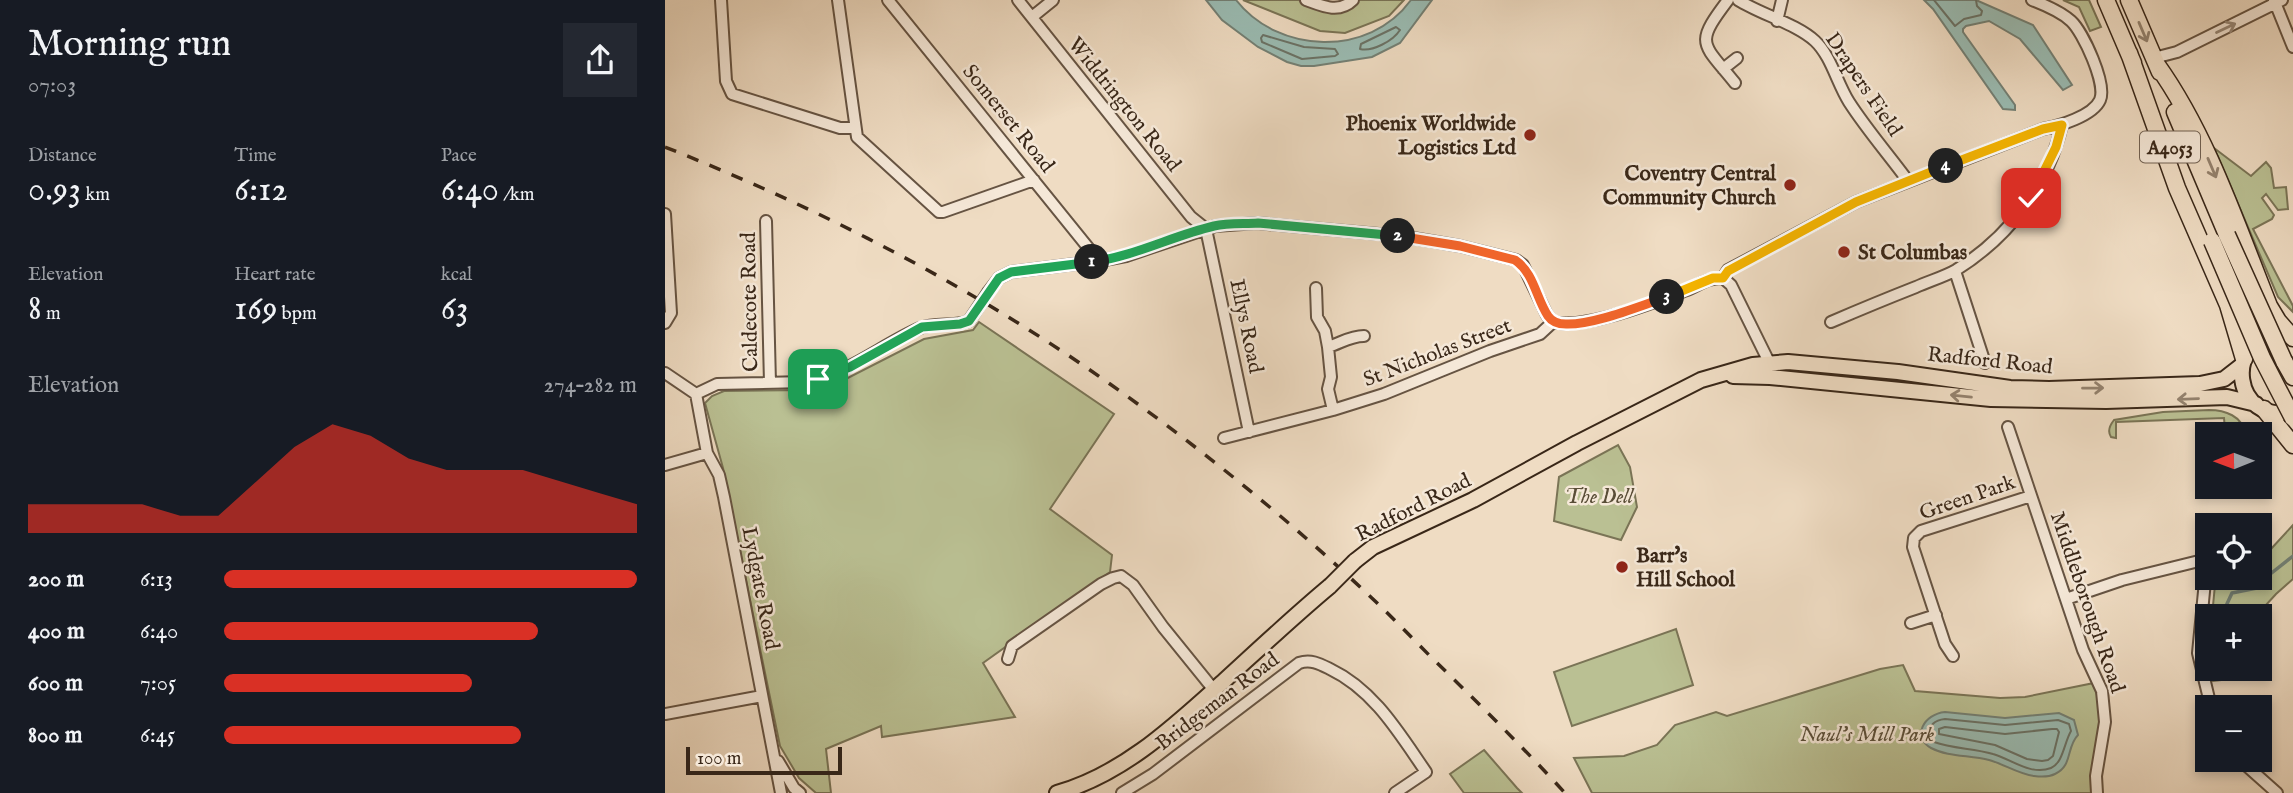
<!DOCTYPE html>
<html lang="en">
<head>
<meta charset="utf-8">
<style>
	:root { --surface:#171b24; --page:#242831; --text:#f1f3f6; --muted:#9ea1a6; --accent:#d93025 }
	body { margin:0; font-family:"IM FELL English",serif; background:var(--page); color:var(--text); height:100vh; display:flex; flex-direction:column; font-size:26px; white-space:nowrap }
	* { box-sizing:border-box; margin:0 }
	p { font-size:23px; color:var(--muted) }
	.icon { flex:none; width:38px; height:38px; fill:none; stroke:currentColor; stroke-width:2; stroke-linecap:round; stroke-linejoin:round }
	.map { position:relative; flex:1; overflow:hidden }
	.drawer { display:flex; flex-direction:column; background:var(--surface); width:665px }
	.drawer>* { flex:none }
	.needle { width:46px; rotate:269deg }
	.buttons { position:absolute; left:1530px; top:422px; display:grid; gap:14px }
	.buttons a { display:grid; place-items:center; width:77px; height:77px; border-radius:0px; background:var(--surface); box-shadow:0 4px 10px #0003; font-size:35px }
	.scale { position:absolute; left:21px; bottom:18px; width:156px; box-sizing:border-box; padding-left:7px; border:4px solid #392718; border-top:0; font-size:19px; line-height:24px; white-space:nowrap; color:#392718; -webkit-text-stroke:5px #f5e8d8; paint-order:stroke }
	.pin { position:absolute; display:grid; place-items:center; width:60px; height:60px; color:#fff; margin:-30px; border-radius:14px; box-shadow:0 4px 10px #0006 }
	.km { position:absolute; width:35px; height:35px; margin:-18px; border-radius:50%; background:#222; color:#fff; font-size:19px; line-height:35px; text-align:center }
	.round { display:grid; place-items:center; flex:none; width:74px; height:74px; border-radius:0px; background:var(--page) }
	.headline { display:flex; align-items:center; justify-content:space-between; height:119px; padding:0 28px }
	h1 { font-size:38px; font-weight:600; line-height:52px }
	.figures { display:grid; grid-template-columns:repeat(3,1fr); gap:10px; height:119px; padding:7px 28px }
	.figures div { display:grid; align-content:center }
	.figures b { font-size:35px; font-weight:600 }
	.figures small { font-size:19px; font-weight:400 }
	.figures p { font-size:19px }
	.chart { height:196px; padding:14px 28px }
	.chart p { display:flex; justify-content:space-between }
	.chart svg { width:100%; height:126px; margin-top:7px; fill:var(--accent); opacity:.7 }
	ul { padding:0 28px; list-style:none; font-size:23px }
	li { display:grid; grid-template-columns:112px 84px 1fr; align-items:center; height:52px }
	li i { height:18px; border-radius:9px; background:var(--accent) }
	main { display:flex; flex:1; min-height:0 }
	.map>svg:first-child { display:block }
</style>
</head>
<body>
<main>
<section class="drawer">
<div class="headline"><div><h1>Morning run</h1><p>07:03</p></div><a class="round"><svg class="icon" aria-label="share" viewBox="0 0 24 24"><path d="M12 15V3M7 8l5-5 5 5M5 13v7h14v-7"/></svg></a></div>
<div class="figures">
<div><p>Distance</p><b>0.93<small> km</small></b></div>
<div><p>Time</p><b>6:12</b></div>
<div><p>Pace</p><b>6:40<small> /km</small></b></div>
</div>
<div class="figures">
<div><p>Elevation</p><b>8<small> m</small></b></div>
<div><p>Heart rate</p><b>169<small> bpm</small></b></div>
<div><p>kcal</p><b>63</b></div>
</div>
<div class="chart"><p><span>Elevation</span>274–282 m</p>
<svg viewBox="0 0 160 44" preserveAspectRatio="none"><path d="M0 44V34L10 34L20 34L30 34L40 38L50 38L60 26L70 14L80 6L90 10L100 18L110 22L120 22L130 22L140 26L150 30L160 34V44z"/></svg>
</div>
<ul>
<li><b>200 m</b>6:13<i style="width:100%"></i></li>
<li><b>400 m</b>6:40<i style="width:76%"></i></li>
<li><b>600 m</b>7:05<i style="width:60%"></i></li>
<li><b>800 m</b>6:45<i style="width:72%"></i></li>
</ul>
</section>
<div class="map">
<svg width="1628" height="793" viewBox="0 0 1628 793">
	<rect width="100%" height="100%" fill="#efdcc3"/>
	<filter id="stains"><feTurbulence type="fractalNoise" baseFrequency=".00286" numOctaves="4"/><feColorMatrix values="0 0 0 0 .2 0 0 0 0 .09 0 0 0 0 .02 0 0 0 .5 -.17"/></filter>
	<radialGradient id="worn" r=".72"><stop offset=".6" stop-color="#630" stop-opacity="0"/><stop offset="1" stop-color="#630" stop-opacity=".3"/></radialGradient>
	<path fill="#bac093" stroke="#7a7456" stroke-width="2" d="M578,0H634L662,12L682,9L690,0H739L724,16L680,33L655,31Z
		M1398,0H1424L1436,27L1425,31L1414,7Z
		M1549,148L1586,176L1601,162L1606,168L1609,188L1621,187L1623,209L1613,210L1601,194L1597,198L1609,215L1607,219L1588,229L1628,306V312L1613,297Z
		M314,322L449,414L385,509L447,555L445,572L318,663L350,717L217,737L216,726L161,749L166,793H151L134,778L115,746L58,468L40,403L47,396L59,391L144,390L173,383L259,339L308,330Z
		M1544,410C1559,410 1579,416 1579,434H1565L1564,430H1560L1559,418L1451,422V438L1446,437C1442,431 1445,425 1449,420L1498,412Z
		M953,445L965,467L972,507L956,540L889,521L894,477Z
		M1628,525V579L1611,594L1591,616H1547L1550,585H1573L1580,578H1594V562Z
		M1011,629L1028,685L907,726L889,672Z
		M1238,665L1250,691L1335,698L1360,697L1429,683L1435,707L1436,720L1427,793H927L909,758L959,756L992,745L1010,725L1051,712L1062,716L1215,669Z
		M1546,669V668L1585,669L1575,678L1548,681Z
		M819,750L852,788L857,793H799L785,774Z"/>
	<path fill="#9abcb3" stroke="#738075" stroke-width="2" d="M541,0H571C613,54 704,58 746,0H767L735,43L707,57L649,66H636L622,62L593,47L557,20Z
		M1259,0H1311L1368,25L1407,85L1398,90L1355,39L1324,21L1301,26L1298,29V32L1350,105V110L1338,109L1268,9Z
		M1280,712L1340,718L1394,713L1409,720L1413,735C1401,747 1408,766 1390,774C1384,777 1376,777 1369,776C1353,774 1339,764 1324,760C1305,755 1283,757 1266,748C1246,737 1259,714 1280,712Z"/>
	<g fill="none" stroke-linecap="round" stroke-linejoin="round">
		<path stroke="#6a7266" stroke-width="2" d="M1269,0L1290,26L1299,19L1316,15L1317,11L1312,6L1311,0
			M731,27L735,30C728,41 707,52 695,49L696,44Z
			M598,35L639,47L670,49L673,54L670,56L637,59L597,42L596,38Z
			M1280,719L1340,725L1393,720L1404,724L1406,731C1399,743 1398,763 1386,768C1366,776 1346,759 1328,754C1309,748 1288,749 1269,742L1265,736C1263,725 1270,720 1280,719Z
			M1280,727L1340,734L1387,729H1392L1394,732L1388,756L1383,760L1377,761L1362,759L1330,745L1274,734V729Z"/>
		<path stroke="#738075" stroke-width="3.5" d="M1561,606L1567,593L1592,588L1599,579L1628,556"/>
		<g stroke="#665443" stroke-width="14">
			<path id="minor" d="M56,0L61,81L67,94L175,128H190
				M173,0L192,137L274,212H278L369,180
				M223,0L434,261
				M353,0L526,217L541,229L584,432
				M641,0C657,6 674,14 688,0
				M1063,0C1029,45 1037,42 1070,83
				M1073,0C1095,14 1132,24 1150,41C1166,56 1172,83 1184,102C1202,130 1224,155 1243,181
				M1609,0L1628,47
				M367,17L388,0
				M1112,21L1117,0
				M1489,58L1512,52L1617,0
				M1058,69L1072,58
				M0,214L6,313L0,323
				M101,221L105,383
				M1290,271L1320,363
				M1058,278L1063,270L1191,202L1378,129C1394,126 1428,116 1435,100C1442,84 1418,32 1406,21C1395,11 1380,5 1367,0
				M1058,278L1066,285L1104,362
				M651,288L652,317L660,331L663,347L666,377L663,389L668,410
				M324,291L334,278L346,272L434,261L461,256L550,226L592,223L736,236L795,246L851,260L858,265L882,315L888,322
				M888,322C920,330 990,302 1022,290C1034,285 1045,277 1058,278
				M1166,322C1194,310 1223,298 1251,287C1264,281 1279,277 1291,270C1344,237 1383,186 1397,125
				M663,347C676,343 685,336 699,336
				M0,373L31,394
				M31,394L42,453L54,475L59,497L116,793
				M31,394L52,384L140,382C184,374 216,345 255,328C271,322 289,327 304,321
				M1343,427L1418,650L1437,691L1440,722L1431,776L1432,793
				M559,438L668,410L719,394L825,351L875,334L888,322
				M0,465L42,453
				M1401,599L1457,580L1534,561L1539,562L1541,571L1533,653L1546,707
				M1246,623L1271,615
				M1288,656L1280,644L1248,547L1249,538L1256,531L1366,496
				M343,659L347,646L436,584L448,578L456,576L468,585L498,627L549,690
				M0,714L97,696
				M1575,760L1612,793
				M113,761L129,788L135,793
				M457,793L488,774L634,663C646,659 655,664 665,669C709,690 734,733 761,772L730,793"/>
		</g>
		<g stroke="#392718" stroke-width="18">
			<path id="major" d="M1618,335C1555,336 1569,428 1628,411
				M1068,376L1105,377L1326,399L1441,401L1562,397L1591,404
				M690,561L708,547L808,500L912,443L1036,380L1088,365L1123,362L1233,372L1345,388L1384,389L1535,384L1559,379L1577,365
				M392,793C459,774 510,725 560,680C595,648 629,616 665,586"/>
		</g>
		<g stroke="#392718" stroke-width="19">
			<path id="highway" d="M1441,0L1468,63
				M1464,0L1495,72
				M1464,53L1512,188L1563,305L1579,359
				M1492,65C1542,135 1572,226 1604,306L1613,321L1628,338
				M1510,112L1562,235
				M1619,361L1628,377
				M1599,409L1628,445"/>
		</g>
		<use href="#minor" stroke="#f5e8d8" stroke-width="10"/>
		<use href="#major" stroke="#efdcc3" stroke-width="14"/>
		<use href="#highway" stroke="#efdcc3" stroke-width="16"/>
		<path stroke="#392718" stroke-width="3.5" stroke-dasharray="12 12" stroke-linecap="butt" d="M0,147C156,209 308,287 445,384C538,450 628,523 710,601C729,619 747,638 766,657C811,701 857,746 900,793"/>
		<g stroke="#665443" stroke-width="14" stroke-linecap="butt">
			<path id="minor-bridge" d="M304,321L324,291"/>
		</g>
		<g stroke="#392718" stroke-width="18" stroke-linecap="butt">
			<path id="major-bridge" d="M665,586L690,561"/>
		</g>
		<g stroke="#392718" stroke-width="19" stroke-linecap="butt">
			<path id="highway-bridge" d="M1562,235L1619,361
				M1547,241L1597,358L1628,418"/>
		</g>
		<use href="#minor-bridge" stroke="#f5e8d8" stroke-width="10"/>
		<use href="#major-bridge" stroke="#efdcc3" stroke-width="14"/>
		<use href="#highway-bridge" stroke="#efdcc3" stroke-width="16"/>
	</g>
	<defs><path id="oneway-shaft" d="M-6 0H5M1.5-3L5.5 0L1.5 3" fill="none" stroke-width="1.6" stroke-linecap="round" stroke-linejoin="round" transform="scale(1.75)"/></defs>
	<use stroke="#978878" href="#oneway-shaft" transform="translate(1561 28) rotate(-25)"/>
	<g stroke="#94826e">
		<use href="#oneway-shaft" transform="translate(1478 32) rotate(67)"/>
		<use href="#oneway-shaft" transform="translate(1547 168) rotate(67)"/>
		<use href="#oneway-shaft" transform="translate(1428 388) rotate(-1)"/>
		<use href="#oneway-shaft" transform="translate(1296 396) rotate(-174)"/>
		<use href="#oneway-shaft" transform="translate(1523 399) rotate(178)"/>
	</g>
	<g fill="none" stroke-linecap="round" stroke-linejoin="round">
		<g stroke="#fff" stroke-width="14">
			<path id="split-1" d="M153,379L185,367L257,327L295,324L304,321L334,278L346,272L427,262"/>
		</g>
		<g stroke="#fff" stroke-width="14">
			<path id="split-2" d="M427,262C470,256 507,236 549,226C563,223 579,224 593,223L733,236"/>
		</g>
		<g stroke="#fff" stroke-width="14">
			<path id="split-3" d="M733,236L795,246L850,260C869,273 871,298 883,316C887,322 894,324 901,324C929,325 974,306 1002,297"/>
		</g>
		<g stroke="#fff" stroke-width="14">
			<path id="split-4" d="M1002,297L1048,278H1058L1063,271L1191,202L1281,166"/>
		</g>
		<g stroke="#fff" stroke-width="14">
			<path id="split-5" d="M1281,166L1378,129L1397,125L1391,147L1366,198"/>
		</g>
		<use href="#split-1" stroke="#22a559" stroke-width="9"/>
		<use href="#split-2" stroke="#22a559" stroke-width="9"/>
		<use href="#split-3" stroke="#f0652b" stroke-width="9"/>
		<use href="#split-4" stroke="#f5b400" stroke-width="9"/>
		<use href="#split-5" stroke="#f5b400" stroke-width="9"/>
	</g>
	<g fill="#8f2418" stroke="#f5e8d8" stroke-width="2.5">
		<circle cx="865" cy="135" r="7"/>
		<circle cx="1125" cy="185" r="7"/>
		<circle cx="1179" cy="252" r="7"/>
		<circle cx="957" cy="567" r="7"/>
	</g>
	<g text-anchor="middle" stroke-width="5" stroke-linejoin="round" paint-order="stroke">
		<rect fill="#f5e8d8" stroke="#716152" stroke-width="2" x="1475" y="131.5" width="60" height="31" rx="5"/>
		<g font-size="19" font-weight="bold" fill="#392718">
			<text x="1505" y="154">A4053</text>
		</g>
		<g font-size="21" fill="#392718" stroke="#f5e8d8">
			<text transform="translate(1199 84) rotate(56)" y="7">Drapers Field</text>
			<text transform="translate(460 104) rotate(51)" y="7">Widdrington Road</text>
			<text transform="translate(344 118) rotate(51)" y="7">Somerset Road</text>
			<text transform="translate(84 302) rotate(-91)" y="7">Caldecote Road</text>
			<text transform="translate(582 326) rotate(78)" y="7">Ellys Road</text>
			<text transform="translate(772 352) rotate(-21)" y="7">St Nicholas Street</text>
			<text transform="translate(1325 360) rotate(6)" y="7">Radford Road</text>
			<text transform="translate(1302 497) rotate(-19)" y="7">Green Park</text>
			<text transform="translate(748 507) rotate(-27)" y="7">Radford Road</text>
			<text transform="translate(96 588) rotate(79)" y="7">Lydgate Road</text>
			<text transform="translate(1423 602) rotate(71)" y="7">Middleborough Road</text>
			<text transform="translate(552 701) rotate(-37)" y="7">Bridgeman Road</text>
		</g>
		<g font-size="21" font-weight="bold" fill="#392718" stroke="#f5e8d8" text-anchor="end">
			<text x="851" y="130">Phoenix Worldwide<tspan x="851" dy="24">Logistics Ltd</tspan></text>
			<text x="1111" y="180">Coventry Central<tspan x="1111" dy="24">Community Church</tspan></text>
			<text x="1193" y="259" text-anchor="start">St Columbas</text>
			<text x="971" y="562" text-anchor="start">Barr's<tspan x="971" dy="24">Hill School</tspan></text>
		</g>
		<g font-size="21" font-style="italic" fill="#594d37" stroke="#f5e8d8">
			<text x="934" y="503">The Dell</text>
			<text x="1202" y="741">Naul's Mill Park</text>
		</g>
	</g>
	<rect width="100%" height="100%" filter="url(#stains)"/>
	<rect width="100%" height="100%" fill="url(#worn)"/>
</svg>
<div class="buttons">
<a><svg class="needle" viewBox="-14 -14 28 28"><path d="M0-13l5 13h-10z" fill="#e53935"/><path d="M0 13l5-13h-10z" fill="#9ea1a6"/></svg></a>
<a><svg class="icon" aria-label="locate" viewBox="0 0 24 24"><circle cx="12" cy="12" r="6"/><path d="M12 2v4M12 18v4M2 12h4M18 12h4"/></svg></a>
<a>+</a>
<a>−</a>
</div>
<div class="scale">100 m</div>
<div class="pin" style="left:153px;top:379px;background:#1e9e55"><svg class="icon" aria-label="arrive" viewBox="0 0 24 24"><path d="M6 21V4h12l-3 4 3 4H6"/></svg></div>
<div class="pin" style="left:1366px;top:198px;background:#d93025"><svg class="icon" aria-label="check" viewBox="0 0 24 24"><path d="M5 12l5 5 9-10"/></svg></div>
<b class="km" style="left:427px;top:262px">1</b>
<b class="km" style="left:733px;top:236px">2</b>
<b class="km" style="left:1002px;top:297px">3</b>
<b class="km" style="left:1281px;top:166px">4</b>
</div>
</main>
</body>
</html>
